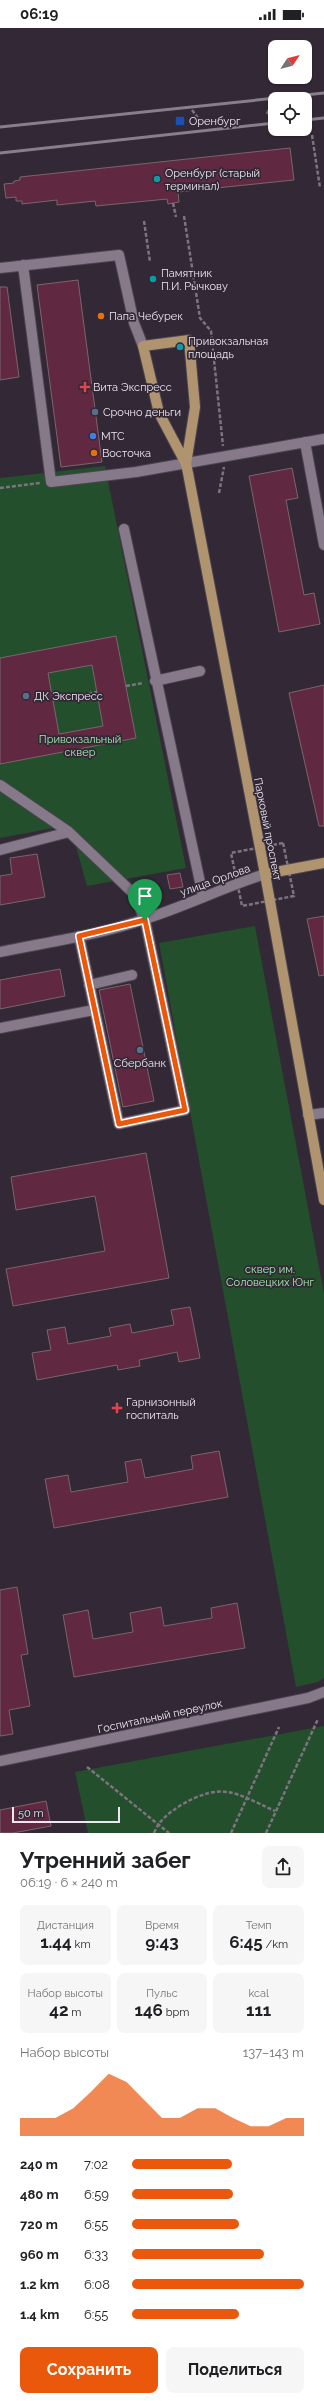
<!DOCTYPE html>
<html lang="ru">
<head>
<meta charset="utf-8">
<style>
	:root { --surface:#fff; --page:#f6f6f6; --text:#202124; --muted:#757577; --accent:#ea580c }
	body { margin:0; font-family:Raleway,sans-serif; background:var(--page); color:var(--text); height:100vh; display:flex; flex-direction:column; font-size:15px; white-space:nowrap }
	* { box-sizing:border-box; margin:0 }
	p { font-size:13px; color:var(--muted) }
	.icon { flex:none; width:22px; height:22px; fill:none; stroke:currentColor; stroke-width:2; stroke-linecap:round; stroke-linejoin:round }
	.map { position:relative; height:1805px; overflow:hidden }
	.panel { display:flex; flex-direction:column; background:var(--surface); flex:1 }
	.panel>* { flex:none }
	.needle { width:26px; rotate:54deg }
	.tools { position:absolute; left:268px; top:12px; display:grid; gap:8px }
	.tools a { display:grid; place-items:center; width:44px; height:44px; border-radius:8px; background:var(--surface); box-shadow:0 1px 3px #0004; font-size:20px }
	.scale { position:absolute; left:12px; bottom:10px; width:108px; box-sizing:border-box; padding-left:4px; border:2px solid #ece6ef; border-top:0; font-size:11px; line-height:14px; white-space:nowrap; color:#ece6ef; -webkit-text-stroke:3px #322836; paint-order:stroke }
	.pin { position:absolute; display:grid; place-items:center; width:34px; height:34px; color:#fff; margin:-41px -17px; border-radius:50% 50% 50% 0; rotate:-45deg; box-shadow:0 0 4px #0007 }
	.pin .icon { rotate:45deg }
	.round { display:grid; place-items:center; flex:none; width:42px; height:42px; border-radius:8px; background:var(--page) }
	.summary { display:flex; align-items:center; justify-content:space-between; height:68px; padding:0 20px }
	h1 { font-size:22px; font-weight:700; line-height:30px }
	.metrics { display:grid; grid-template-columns:repeat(3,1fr); gap:6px; height:68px; padding:4px 20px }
	.metrics div { display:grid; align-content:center; border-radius:8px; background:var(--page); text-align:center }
	.metrics b { font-size:17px; font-weight:700 }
	.metrics small { font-size:11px; font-weight:400 }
	.metrics p { font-size:11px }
	.chart { height:112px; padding:8px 20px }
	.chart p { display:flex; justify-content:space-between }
	.chart svg { width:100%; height:72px; margin-top:4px; fill:var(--accent); opacity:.7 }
	.cta { display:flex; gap:8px; margin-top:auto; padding:8px 20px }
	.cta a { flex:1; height:46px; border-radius:8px; background:var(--accent); color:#fff; font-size:16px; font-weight:700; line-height:46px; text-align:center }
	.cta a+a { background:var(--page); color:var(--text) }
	ul { padding:0 20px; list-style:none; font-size:13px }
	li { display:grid; grid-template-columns:64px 48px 1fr; align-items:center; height:30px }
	li i { height:10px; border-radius:5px; background:var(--accent) }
	.status { display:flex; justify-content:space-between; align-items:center; height:28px; padding:0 20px; background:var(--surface); direction:ltr }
	.status svg { height:11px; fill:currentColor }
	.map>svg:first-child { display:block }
</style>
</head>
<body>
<div class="status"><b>06:19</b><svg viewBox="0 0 49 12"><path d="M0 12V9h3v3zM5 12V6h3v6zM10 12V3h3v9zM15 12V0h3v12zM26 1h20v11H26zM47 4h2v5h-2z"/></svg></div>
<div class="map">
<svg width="324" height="1805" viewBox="0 0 324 1805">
	<rect width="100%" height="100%" fill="#322836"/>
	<path fill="#244f2c" d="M105,438L186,840L87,858L70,797L0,810V450Z
		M255,898L324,1265V1650L318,1654L296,1659L159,915Z
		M324,1698V1805H88L75,1744Z"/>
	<path fill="#612941" stroke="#7a656c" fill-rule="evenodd" d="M290,120L294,152L178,164L179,174L168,176L167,171L96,178L95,173L57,177V172L22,176V173H16V169L6,170L4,156L14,155V153L20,152V149Z
		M78,252L102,434L61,439L37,257Z
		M0,259H7L19,349L0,352Z
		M292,440L298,470L286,472L304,567L314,565L320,596L279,604L249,448Z
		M116,608L136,710L0,736V630ZM92,637L103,698L59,706L48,645Z
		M324,657V798H319L289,665Z
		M37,826L45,869L0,877V848L12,846L10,830Z
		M180,845L183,859L170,861L167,847Z
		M324,888V947L319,948L307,891Z
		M60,941L65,968L0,981V952Z
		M130,956L154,1073L123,1079L99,962Z
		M146,1125L169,1250L13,1278L6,1241L105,1223L95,1168L16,1182L11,1149Z
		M190,1279L200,1330L179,1334L177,1324L139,1332L140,1338L118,1342L117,1337L37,1352L32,1325L51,1322L47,1302L65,1299L68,1316L111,1308L109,1300L130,1296L132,1305L174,1297L171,1282Z
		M219,1423L228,1469L54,1500L45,1451L68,1447L71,1464L128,1454L125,1434L141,1431L145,1450L193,1441L191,1428Z
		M17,1559L28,1626L21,1627L30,1678L9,1682L13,1706L0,1708V1562Z
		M237,1575L245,1620L74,1649L63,1587L88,1582L93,1611L133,1604L130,1585L161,1579L164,1598L212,1590L211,1580Z
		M46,1773L51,1798L13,1805H0V1782Z"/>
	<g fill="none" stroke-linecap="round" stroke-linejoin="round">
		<g stroke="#4c4450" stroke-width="12">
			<path id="minor" d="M23,237L51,454L136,444L324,411
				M0,240L119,227L134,295L143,318
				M305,414L324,517
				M124,501L203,868
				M155,653L200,643
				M0,757L69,804
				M0,822L69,804L134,866L145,892L185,1082L119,1096L79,908
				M0,924C48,914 99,907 145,891C186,878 224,859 265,846
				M89,957L132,947
				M0,1000L94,982
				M308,1087L324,1085
				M0,1733L308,1670L324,1664"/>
		</g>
		<g stroke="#4c4450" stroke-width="12">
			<path id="major" d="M186,436L159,385L143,318L189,312L195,379L186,436L188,445L265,846L324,1172
				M265,846L324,835"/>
		</g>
		<path stroke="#7d7480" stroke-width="2.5" stroke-dasharray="4 2" stroke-linecap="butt" d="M192,82L201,94
			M267,86L273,73
			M312,107L320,160
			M173,175L176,189
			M184,188L200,290L211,303L223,418
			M144,193L150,234
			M0,460L40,455
			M219,465L224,439
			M126,658L143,655
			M53,673L97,664
			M283,815L294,868L242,878L231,825Z
			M87,1739L169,1805
			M154,1805C160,1791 169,1785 181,1777C223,1753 235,1765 275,1783
			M231,1805L279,1699
			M266,1805L318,1691"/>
		<use href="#minor" stroke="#85798a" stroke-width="10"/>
		<use href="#major" stroke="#b0936f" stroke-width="10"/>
		<path stroke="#877f8b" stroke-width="3" d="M305,92L324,90
			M0,99L324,65
			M0,125L275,95"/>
	</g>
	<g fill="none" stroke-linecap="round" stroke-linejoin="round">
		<g stroke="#fff" stroke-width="8">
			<path id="route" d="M145,892L185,1082L119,1096L79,908Z"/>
		</g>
		<use href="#route" stroke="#ea580c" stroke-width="5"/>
	</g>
	<rect fill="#1a4fb4" stroke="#322836" stroke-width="1.5" x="175" y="88" width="10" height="10" rx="2"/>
	<g fill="#0f9aa8" stroke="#322836" stroke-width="1.5">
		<circle cx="157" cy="151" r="4"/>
		<circle cx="153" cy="251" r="4"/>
		<circle cx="180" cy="319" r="4"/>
	</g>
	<g fill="#e8710a" stroke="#322836" stroke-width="1.5">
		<circle cx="101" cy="288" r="4"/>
		<circle cx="94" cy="425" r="4"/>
	</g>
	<g fill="#e0444e" stroke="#322836" stroke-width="1.5">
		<path d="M83 353h4v4h4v4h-4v4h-4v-4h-4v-4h4z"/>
		<path d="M115 1374h4v4h4v4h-4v4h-4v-4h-4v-4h4z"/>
	</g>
	<g fill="#5c6f8a" stroke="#322836" stroke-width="1.5">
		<circle cx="95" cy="384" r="4"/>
		<circle cx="26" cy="668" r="4"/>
		<circle cx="140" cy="1022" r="4"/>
	</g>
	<circle fill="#3f7fe0" stroke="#322836" stroke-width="1.5" cx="93" cy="408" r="4"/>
	<g text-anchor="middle" stroke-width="3.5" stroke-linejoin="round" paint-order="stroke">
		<g font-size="11" fill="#ece6ef" stroke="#322836" text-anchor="start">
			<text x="189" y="97">Оренбург</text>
			<text x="165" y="149">Оренбург (старый<tspan x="165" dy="13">терминал)</tspan></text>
			<text x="161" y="249">Памятник<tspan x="161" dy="13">П.И. Рычкову</tspan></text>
			<text x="109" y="292">Папа Чебурек</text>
			<text x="188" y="317">Привокзальная<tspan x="188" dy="13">площадь</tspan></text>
			<text x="93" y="363">Вита Экспресс</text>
			<text x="103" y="388">Срочно деньги</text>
			<text x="101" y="412">МТС</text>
			<text x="102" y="429">Восточка</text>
			<text x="34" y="672">ДК Экспресс</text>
			<text x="140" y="1039" text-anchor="middle">Сбербанк</text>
			<text x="126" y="1378">Гарнизонный<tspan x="126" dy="13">госпиталь</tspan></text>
		</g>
		<g font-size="11" fill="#a0ebab" stroke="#322836">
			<text x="80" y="715">Привокзальный<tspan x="80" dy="13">сквер</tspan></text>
			<text x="270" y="1245">сквер им.<tspan x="270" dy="13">Соловецких Юнг</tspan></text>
		</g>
		<g font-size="11" fill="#ece6ef" stroke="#322836">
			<text transform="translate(268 801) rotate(79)" y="4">Парковый проспект</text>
			<text transform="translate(215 852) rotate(-20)" y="4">улица Орлова</text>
			<text transform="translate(160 1688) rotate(-12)" y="4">Госпитальный переулок</text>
		</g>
	</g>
</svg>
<div class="tools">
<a><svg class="needle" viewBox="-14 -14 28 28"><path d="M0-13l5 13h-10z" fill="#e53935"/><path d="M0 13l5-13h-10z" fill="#757577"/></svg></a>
<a><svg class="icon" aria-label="locate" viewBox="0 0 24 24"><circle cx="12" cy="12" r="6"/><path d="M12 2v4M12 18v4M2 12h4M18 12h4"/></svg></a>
</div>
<div class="scale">50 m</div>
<div class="pin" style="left:145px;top:892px;background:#1e9e55"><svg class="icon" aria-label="arrive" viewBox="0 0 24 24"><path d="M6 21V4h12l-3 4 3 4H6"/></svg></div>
</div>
<section class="panel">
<div class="summary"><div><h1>Утренний забег</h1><p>06:19 · 6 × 240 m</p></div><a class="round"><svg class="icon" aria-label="share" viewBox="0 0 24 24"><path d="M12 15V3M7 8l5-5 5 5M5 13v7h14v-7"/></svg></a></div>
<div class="metrics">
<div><p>Дистанция</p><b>1.44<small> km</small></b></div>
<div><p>Время</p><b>9:43</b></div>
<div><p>Темп</p><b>6:45<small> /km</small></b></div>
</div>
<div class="metrics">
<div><p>Набор высоты</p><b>42<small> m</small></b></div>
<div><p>Пульс</p><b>146<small> bpm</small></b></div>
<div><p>kcal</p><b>111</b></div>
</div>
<div class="chart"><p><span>Набор высоты</span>137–143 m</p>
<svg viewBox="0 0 160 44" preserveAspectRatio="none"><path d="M0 44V33L10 33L20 33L30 27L40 17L50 6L60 11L70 22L80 33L90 33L100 27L110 27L120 33L130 38L140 38L150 33L160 33V44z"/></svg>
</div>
<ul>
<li><b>240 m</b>7:02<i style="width:58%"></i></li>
<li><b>480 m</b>6:59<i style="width:59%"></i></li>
<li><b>720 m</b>6:55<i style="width:62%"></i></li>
<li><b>960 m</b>6:33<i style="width:77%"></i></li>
<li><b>1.2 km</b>6:08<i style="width:100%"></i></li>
<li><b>1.4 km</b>6:55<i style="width:62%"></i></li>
</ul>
<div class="cta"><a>Сохранить</a><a>Поделиться</a></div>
</section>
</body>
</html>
